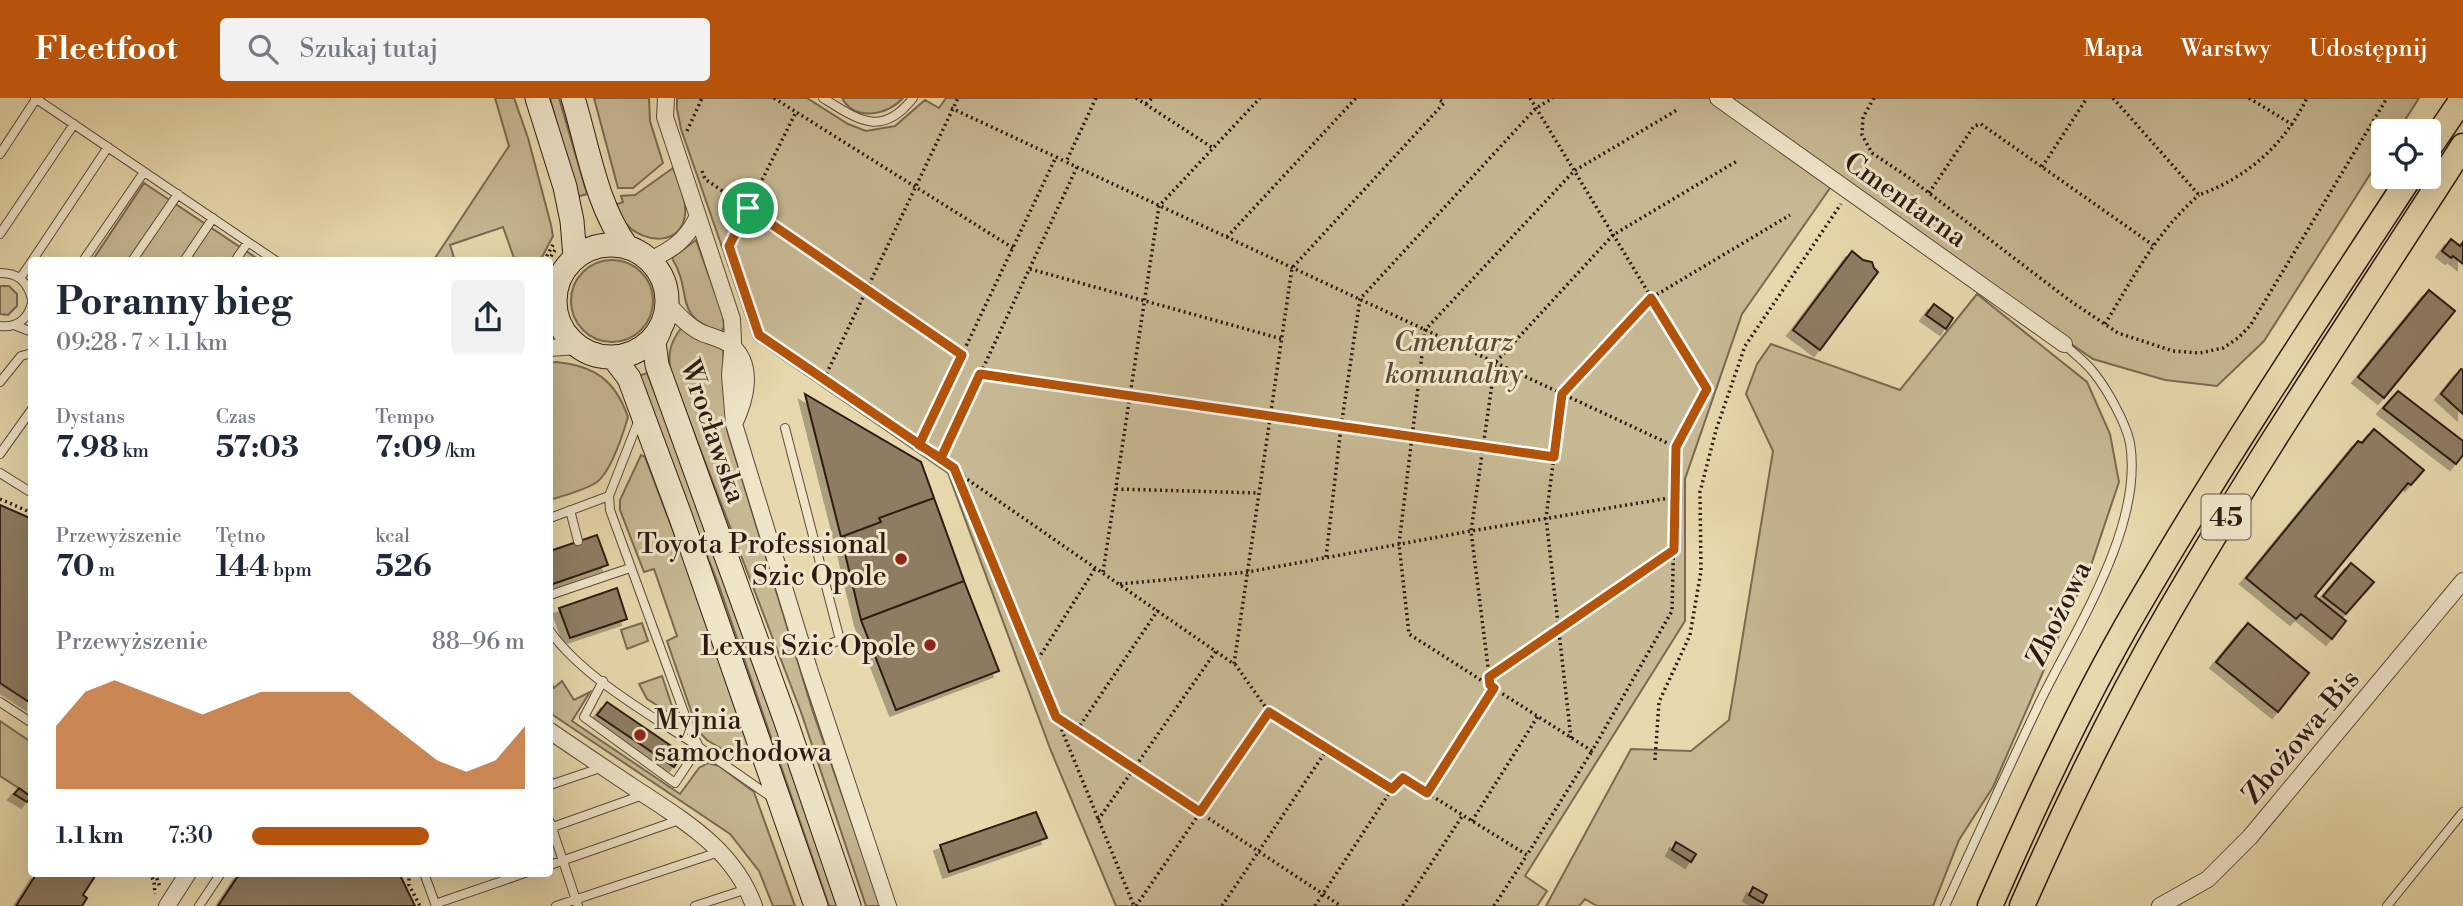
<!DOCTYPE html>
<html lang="pl">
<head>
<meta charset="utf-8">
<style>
	:root { --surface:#fff; --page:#f2f2f3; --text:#1f2937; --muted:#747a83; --accent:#b45309 }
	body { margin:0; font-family:"Libre Bodoni",serif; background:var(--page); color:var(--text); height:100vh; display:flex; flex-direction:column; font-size:26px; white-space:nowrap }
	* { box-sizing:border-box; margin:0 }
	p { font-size:23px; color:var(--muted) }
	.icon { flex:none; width:38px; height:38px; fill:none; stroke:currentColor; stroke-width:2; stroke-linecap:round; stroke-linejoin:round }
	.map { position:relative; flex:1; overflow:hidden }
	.sheet { position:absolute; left:28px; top:159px; width:525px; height:620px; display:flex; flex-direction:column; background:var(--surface); border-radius:7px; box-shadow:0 7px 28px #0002 }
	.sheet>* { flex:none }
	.tools { position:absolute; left:2371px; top:21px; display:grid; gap:14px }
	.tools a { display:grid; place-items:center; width:70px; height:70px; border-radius:7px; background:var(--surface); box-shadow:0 7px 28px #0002; font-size:35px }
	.pin { position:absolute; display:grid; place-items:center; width:60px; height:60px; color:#fff; margin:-30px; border:4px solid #fff; border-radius:50%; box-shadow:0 2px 7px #0007 }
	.round { display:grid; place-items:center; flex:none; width:74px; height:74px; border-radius:7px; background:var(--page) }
	.overview { display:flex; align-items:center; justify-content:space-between; height:119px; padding:0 28px }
	h1 { font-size:38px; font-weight:700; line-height:52px }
	.figures { display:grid; grid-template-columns:repeat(3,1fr); gap:10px; height:119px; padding:7px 28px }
	.figures div { display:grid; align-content:center }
	.figures b { font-size:30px; font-weight:700 }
	.figures small { font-size:19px; font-weight:400 }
	.figures p { font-size:19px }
	.chart { height:196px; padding:14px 28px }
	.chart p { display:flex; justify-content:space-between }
	.chart svg { width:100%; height:126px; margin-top:7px; fill:var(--accent); opacity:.7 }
	ul { padding:0 28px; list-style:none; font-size:23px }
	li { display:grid; grid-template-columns:112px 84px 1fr; align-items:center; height:52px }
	li i { height:18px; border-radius:9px; background:var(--accent) }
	header { display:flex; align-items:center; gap:42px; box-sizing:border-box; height:98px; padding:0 35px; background:var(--accent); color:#fff }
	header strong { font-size:33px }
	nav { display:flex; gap:38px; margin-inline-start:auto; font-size:24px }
	.search { width:490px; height:63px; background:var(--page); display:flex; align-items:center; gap:18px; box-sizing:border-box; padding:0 24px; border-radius:7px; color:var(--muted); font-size:26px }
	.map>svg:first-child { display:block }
</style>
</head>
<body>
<header>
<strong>Fleetfoot</strong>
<div class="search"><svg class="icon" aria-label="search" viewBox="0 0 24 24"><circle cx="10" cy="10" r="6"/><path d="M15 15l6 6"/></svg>Szukaj tutaj</div>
<nav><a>Mapa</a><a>Warstwy</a><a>Udostępnij</a></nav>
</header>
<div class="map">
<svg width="2463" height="808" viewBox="0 0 2463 808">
	<defs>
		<filter id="shadow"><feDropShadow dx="-6" dy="6" stdDeviation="0" flood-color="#0004"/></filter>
	</defs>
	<rect width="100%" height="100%" fill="#e7d9ad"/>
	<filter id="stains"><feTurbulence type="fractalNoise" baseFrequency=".00286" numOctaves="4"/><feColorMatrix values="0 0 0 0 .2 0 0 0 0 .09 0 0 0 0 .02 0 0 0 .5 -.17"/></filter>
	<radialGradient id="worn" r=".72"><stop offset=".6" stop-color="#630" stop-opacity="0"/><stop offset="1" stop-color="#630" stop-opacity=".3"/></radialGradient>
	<path fill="#c7b993" stroke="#7a6a52" stroke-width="2" d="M495,0H514L528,40L551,127L553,138L540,163H515L503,129L450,147L455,163H433L509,48Z
		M550,0H559L587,96L576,99Z
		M594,0H649L650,23L663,65L633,90H618Z
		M677,0H807L848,26L866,33L895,28L925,2L939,10L946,0H2419L2398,33H2384L2383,56L2264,243L2217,288L2165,282L2093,261L1835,83L1742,216L1685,381V523L1525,778L1547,793L1537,808H1116L1051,653L948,375L754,241L681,31L677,11Z
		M842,0H903C888,17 855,24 842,0Z
		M673,70C678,84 687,102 685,117C681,149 643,145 626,126C621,121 618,113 614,107L623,104L621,98L635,97Z
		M144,85L261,163H92Z
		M696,142L723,217L724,229L721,234C671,218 694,196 672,160Z
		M571 203a41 41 0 1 1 82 0a41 41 0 1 1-82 0Z
		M0,188H9L17,196V208L8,217L0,216Z
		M1977,196L2087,284L2110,336L2119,384L2088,476L2073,505L1993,689L1959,742L1933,808H1597L1585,801L1579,808H1546L1631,651L1691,653L1729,622L1773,353L1746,296L1757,266L1771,246L1900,292Z
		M682,229L723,252L727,332L813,614L881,808H866L801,614L671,275C667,257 670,244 682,229Z
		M556,264C595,268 615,282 628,319C623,336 611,373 597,384C584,393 564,397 550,402V265Z
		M647,275L717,453L839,808H829L718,485L636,279Z
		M641,357L645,359L699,501L753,656L751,662L745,665L707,642L698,633L667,543L677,538L654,471L644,474L620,412V402Z
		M642,525L648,543L627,551L621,532Z
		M662,578L672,608L668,614L647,601L639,586Z
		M550,583L554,590L562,583L574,602L590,594L572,623L680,696L699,670L708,665L719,668L754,694L795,808H773L759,773L730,736L550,615Z
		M0,623L31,644V698L0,678Z"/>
	<path fill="#8e7d63" stroke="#2d1a12" stroke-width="2" filter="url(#shadow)" d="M2451,141L2460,148L2463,144V166L2453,158L2451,160L2442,153Z
		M1852,153L1863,162L1872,164L1874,170L1878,174L1820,252L1793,232Z
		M2429,192L2455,213L2384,300L2358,279Z
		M1934,206L1953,220L1946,231L1926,217Z
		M2461,271L2463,272V316L2441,296Z
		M2398,293L2463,343V357L2456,366L2383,310Z
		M805,296L921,364L934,400L879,420L881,424L841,439Z
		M2374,331L2424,372L2411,387L2408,385L2315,498L2346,523L2332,541L2301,516L2296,521L2246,480L2358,343L2362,345Z
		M934,400L964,483L861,522L841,439L881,424L879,420Z
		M0,407L32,421V606L0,585Z
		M597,437L608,467L550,487V453Z
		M2351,465L2374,484L2346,516L2323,498Z
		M964,483L999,573L896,612L861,522Z
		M617,490L627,521L570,540L559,510Z
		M2248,525L2309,575L2278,614L2216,564Z
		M607,604L683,656L674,669L597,617Z
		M19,690L31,699L27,704L14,696Z
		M1036,714L1047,740L949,774L940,747Z
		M1676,744L1696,756L1691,764L1672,752Z
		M37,775H97L83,797L87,800L82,808H16Z
		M240,775H399L415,808H218Z
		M1753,789L1767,797L1763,805L1749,797Z"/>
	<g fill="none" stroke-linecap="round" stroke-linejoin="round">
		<g stroke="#5c4a39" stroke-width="10">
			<path id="service" d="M35,0L276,163
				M823,0C858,22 882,40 913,0
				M0,56L36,1
				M0,136L74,26
				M32,163L108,49
				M83,163L144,74
				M132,163L178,96
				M184,163L213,120
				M235,163L248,144
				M0,175C18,175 27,183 32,201
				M21,179L32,163
				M14,227L32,234
				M0,228C17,230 28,221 32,205
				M0,284L21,258L32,255
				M638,324L609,398L610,412L690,631L699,649L774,701
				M785,330L840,542L804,556
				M0,356L32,311
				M0,375L32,395
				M570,412L578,443
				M550,420L609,398
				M550,497L630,470
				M550,533C582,579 652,618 699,649L675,685L584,619L603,583
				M0,604L32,625
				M550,687L603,669
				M550,724L578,808
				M550,730L643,697
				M550,767L682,721
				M424,775L436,808
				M435,806L525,775
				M199,808L221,775
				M556,808L719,754
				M695,808L747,791
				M1945,808C1976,741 2007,673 2039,606C2074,533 2144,429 2130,345C2126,325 2107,291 2094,275C2086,264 2073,255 2064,246
				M2387,808L2463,714"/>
		</g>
		<g stroke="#5c4a39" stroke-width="18">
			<path id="minor" d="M666,0L665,19L732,221L733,243L730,277L734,326L809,571L888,808
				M1718,0L2064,246
				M650,162C673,151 686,142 697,120
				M668,206C678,217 689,229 702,235C712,239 723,241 732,248C755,269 745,303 734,326
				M550,216L555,207
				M550,250L577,248
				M550,633C579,653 609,673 639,693C686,724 734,752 754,808
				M167,808L188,775
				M2160,808L2208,781L2250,739L2463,483"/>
		</g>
		<g stroke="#2d1a12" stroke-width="25">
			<path id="secondary" d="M537,0L565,89L572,123L575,159
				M573,0C588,49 596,107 627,149
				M555 203a56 56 0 1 1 112 0a56 56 0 1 1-112 0Z
				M659,234L654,244L657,267L785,621L849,808
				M613,259L629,280L681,420L816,808"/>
		</g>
		<g stroke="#2d1a12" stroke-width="27">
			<path id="primary" d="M2429,50L2463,0
				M1990,808C2034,708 2080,608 2135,513C2221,365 2316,222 2410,79
				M2022,808C2066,708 2114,609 2169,514C2261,355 2364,203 2463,48"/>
		</g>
		<path stroke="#2d1a12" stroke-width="3.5" stroke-dasharray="2 3.5" stroke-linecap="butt" d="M774,0L796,14
			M1096,0L1066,64L1676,349
			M1136,0L1213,50
			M1530,0L1707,291L1676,349L1672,513L1592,653L1409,536L1399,446L1425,232L1574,73L1677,12
			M1874,0L1863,19L1862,37L1872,55L1908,79L2069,202L2118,235L2173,253L2200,255L2223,250L2238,240L2250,228L2387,0
			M2113,0L2199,97C2248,79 2284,47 2307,0
			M2249,0L2293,27
			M1146,6L1152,0
			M951,10L1056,59
			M687,33L702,0
			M2042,69L2087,0
			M702,73L705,81L962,257
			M1929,95L1974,28L1981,26L2153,147
			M1227,139L1356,0
			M1013,150L796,14L729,148L759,237L1234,566L1292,170L1444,5L1437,0
			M544,163L554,145
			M548,163L555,152
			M1030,171L1282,241
			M2105,226C2133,180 2157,133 2199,97
			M980,276L1554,359
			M824,281L958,0
			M919,347L1056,59L1066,64
			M941,360L1077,69
			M955,372L1134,808
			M1116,391L1259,395
			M0,401L32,415
			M1326,459L1341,329L1360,201L1536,10L1553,0
			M1103,474L1159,108L1260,0
			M1120,486L1248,474L1471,433L1675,399
			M1035,566L1096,469
			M1235,566L1269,614L1392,691L1403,680L1527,757L1592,653
			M1489,579L1673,452
			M1490,585L1471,433L1495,265L1613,137L1737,63
			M1057,620L1341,808
			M1077,632L1158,512
			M1571,640L1546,420L1562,296L1651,200L1790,117
			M1655,662L1659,604L1690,537L1701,473L1700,394L1716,332L1745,248L1841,106
			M1427,695L1494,590
			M1098,722L1216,553
			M1472,723L1538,618
			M149,775L154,783L155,796
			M155,775L160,789
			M409,775V787L420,808
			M1136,808L1269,614
			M1222,808L1328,650
			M1315,808L1392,691
			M1403,808L1463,717
			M1494,808L1527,757"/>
		<use href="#service" stroke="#efe6ca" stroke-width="8"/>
		<use href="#minor" stroke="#efe6ca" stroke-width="16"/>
		<use href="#secondary" stroke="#efe6ca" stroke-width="23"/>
		<use href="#primary" stroke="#e7d9ad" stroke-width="24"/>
	</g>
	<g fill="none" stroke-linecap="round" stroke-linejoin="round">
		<g stroke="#fff" stroke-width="14">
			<path id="route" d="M748,110L729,148L759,237L954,370L1056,619L1200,714L1269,614L1392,691L1403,680L1427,695L1494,590L1490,587L1489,579L1674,452L1676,349L1707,291L1651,200L1562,296L1554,359L980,276L941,360L919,347L962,257L748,110"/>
		</g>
		<use href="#route" stroke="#b45309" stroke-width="9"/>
	</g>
	<g fill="#8f2418" stroke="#efe6ca" stroke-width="2.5">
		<circle cx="901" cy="461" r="7"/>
		<circle cx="930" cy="547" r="7"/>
		<circle cx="640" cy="637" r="7"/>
	</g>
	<g text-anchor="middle" stroke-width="6" stroke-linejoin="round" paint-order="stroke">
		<rect fill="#efe6ca" stroke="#675749" stroke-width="2" x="2201.5" y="396.5" width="49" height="45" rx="5"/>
		<g font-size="26" font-weight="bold" fill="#2d1a12">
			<text x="2226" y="428">45</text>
		</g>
		<g font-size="28" fill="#2d1a12" stroke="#efe6ca">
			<text transform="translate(1906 101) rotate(35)" y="10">Cmentarna</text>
			<text transform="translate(714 333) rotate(71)" y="10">Wrocławska</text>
			<text transform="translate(2058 515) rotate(-64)" y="10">Zbożowa</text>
			<text transform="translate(2300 638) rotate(-50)" y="10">Zbożowa-Bis</text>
		</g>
		<g font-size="28" font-style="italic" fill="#5b4a39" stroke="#efe6ca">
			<text x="1454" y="253">Cmentarz<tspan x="1454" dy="32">komunalny</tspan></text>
		</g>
		<g font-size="28" fill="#2d1a12" stroke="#efe6ca" text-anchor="end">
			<text x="887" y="455">Toyota Professional<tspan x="887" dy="32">Szic Opole</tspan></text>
			<text x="916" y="557">Lexus Szic Opole</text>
			<text x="654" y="631" text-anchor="start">Myjnia<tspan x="654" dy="32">samochodowa</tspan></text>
		</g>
	</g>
	<rect width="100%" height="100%" filter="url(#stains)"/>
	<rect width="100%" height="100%" fill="url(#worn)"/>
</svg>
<div class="tools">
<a><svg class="icon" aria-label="locate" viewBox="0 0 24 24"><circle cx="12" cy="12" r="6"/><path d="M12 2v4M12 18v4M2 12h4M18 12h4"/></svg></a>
</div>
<div class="pin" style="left:748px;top:110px;background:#1e9e55"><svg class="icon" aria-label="arrive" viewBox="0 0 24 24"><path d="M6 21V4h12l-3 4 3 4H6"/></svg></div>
<section class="sheet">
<div class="overview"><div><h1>Poranny bieg</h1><p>09:28 · 7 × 1.1 km</p></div><a class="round"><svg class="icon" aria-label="share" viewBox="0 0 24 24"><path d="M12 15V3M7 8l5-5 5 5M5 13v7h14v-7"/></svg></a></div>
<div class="figures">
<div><p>Dystans</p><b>7.98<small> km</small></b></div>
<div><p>Czas</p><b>57:03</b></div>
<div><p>Tempo</p><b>7:09<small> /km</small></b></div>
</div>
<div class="figures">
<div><p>Przewyższenie</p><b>70<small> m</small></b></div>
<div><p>Tętno</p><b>144<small> bpm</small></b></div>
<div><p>kcal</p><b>526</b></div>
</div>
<div class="chart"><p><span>Przewyższenie</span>88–96 m</p>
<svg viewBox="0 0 160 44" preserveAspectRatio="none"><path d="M0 44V22L10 10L20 6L30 10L40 14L50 18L60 14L70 10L80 10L90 10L100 10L110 18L120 26L130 34L140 38L150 34L160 22V44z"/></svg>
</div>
<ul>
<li><b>1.1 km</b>7:30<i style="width:65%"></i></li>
</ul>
</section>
</div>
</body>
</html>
